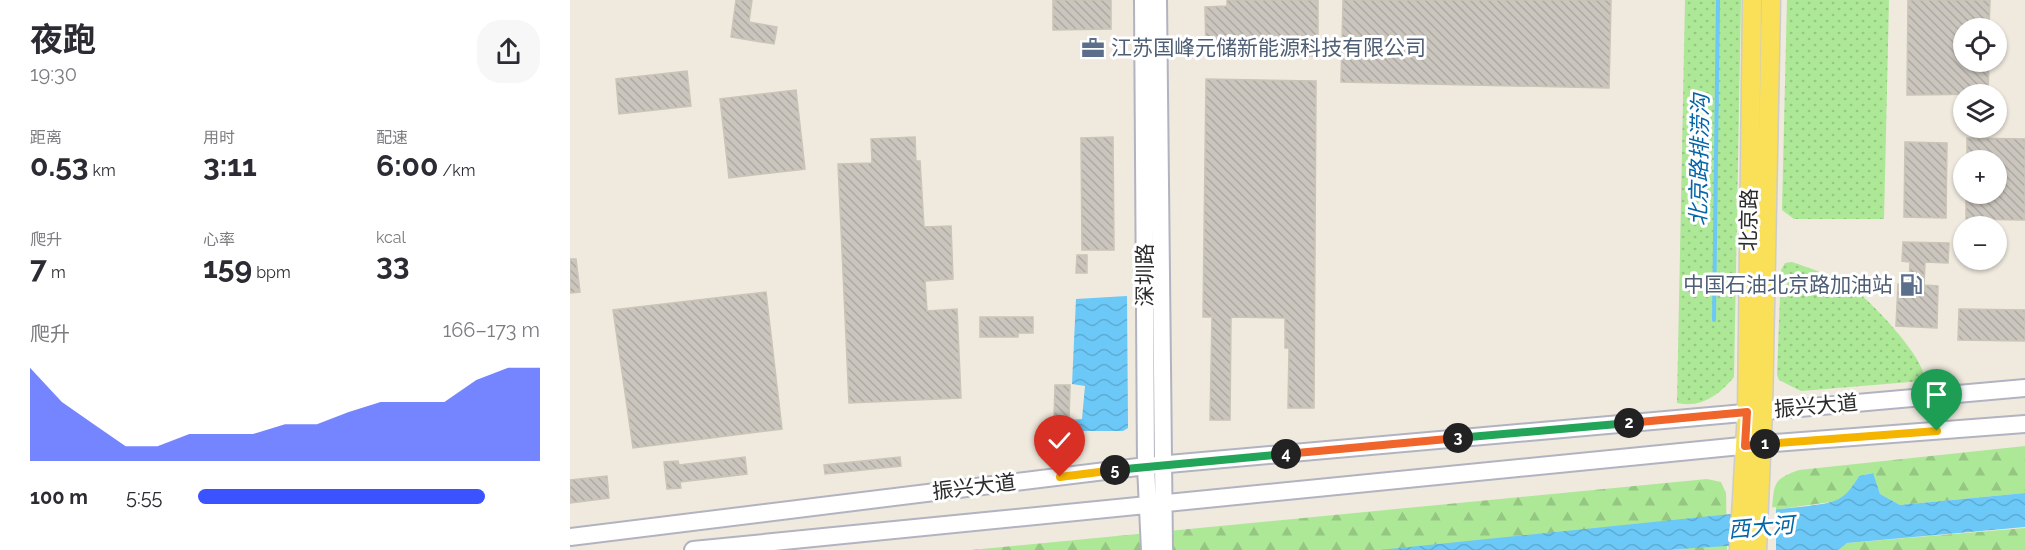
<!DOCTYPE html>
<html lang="zh">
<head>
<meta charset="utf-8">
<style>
	:root { --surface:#fff; --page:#f7f7f7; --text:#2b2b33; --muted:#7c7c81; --accent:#3b52ff }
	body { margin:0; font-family:Raleway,"Noto Sans SC",sans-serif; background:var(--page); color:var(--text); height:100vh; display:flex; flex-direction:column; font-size:22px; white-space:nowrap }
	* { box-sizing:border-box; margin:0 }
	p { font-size:20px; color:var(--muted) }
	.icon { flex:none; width:33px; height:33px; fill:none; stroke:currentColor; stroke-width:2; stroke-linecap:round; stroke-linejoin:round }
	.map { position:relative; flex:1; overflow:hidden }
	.side { display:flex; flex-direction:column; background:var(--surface); width:570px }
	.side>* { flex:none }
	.buttons { position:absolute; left:1383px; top:18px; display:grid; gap:12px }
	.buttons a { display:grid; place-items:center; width:54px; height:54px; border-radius:50%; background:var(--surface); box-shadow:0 2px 4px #0004; font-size:30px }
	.pin { position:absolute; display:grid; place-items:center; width:51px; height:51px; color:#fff; margin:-62px -26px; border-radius:50% 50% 50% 0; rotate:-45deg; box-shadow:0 0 6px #0007 }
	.pin .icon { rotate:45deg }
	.km { position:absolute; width:30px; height:30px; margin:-15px; border-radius:50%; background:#222; color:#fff; font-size:16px; line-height:30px; text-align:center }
	.round { display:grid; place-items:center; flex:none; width:63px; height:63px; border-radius:24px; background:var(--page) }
	.summary { display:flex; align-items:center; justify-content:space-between; height:102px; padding:0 30px }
	h1 { font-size:33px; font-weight:700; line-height:45px }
	.metrics { display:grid; grid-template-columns:repeat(3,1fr); gap:9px; height:102px; padding:6px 30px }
	.metrics div { display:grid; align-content:center }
	.metrics b { font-size:30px; font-weight:700 }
	.metrics small { font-size:16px; font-weight:400 }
	.metrics p { font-size:16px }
	.chart { height:168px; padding:12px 30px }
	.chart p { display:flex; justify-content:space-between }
	.chart svg { width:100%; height:108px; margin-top:6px; fill:var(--accent); opacity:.7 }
	ul { padding:0 30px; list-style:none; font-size:20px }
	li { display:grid; grid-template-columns:96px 72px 1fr; align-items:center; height:45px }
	li i { height:15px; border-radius:8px; background:var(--accent) }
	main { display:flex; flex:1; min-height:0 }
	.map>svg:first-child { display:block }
</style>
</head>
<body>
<main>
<section class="side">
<div class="summary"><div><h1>夜跑</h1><p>19:30</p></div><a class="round"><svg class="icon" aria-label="share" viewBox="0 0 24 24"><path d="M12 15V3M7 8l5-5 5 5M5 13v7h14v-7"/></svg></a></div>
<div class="metrics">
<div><p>距离</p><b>0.53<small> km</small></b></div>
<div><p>用时</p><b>3:11</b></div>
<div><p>配速</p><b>6:00<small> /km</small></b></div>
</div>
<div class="metrics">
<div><p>爬升</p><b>7<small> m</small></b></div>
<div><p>心率</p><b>159<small> bpm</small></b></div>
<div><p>kcal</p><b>33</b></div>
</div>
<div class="chart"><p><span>爬升</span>166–173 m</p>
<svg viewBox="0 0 160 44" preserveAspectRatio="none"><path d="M0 44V6L10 20L20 29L30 38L40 38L50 33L60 33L70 33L80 29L90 29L100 24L110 20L120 20L130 20L140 11L150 6L160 6V44z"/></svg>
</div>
<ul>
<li><b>100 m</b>5:55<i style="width:84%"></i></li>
</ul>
</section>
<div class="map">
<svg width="1455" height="550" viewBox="0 0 1455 550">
	<defs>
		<pattern id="grass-dots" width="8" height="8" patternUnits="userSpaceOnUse" patternTransform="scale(1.5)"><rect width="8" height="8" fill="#ade897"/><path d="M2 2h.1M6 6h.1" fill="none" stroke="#95c782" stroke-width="1.8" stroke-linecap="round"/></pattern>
		<pattern id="forest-firs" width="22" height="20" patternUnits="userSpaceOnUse" patternTransform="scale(1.5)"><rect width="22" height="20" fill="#ade897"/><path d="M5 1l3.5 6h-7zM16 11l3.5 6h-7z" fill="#95c782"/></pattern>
		<pattern id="water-waves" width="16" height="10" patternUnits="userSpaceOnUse" patternTransform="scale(1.5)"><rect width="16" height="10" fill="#6bc8f7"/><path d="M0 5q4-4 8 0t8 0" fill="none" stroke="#5dacd4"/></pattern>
		<pattern id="building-back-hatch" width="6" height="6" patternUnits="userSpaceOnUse" patternTransform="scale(1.5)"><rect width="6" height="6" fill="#cac5bd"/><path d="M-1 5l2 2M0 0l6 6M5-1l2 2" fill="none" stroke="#aea9a3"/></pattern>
	</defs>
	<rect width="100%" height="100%" fill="#efe9de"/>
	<path fill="url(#grass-dots)" d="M1115,0H1171L1164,377C1148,396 1131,408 1107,403Z
		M1217,0H1319L1314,219H1224L1212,210Z
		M1222,262C1242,269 1261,275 1279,285C1297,297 1355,357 1354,378L1352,381L1231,391L1209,380L1207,375L1211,270L1215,263Z"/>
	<path fill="url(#forest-firs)" d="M1455,446V493L1330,505L1310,494L1302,473L1289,476L1279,493L1268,501L1202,510C1204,484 1203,479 1229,470Z
		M1137,479L1151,482L1156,493L1157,550H401Z
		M1455,528V550H1268L1277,543Z"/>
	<path fill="url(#water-waves)" d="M557,296L558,428L553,431H499L498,420L512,419L515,386L502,384L506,299Z
		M1303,473L1310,494L1330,505L1455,493V527L1277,543L1268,550H1200L1157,546L1093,550H810L1239,506C1267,502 1274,501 1289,476Z"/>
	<path fill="#efe9de" d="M1206,507V550H1161L1162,511Z"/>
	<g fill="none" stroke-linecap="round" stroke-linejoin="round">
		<path stroke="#6bc8f7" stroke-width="4" d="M1144,320L1148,0"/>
	</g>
	<path fill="url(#building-back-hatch)" stroke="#cac5b7" stroke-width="1.5" d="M166,0H182L179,22L207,27L204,44L161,37Z
		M483,0H541V29L483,30Z
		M657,0H748V56L656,55V50L636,51L635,7L657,6Z
		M773,0H1041L1039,88L771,82Z
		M1338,0H1420L1419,28H1394V62H1419L1418,94L1337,95Z
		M117,71L121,106L49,114L46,79Z
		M636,79L746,81L744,408H718L719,348H715V318L661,317L660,420H640L642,317H633Z
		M226,90L235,169L159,178L150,99Z
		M345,137L346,161H350L354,227L381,226L383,279L355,281L357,311L387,309L391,398L279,403L268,164L302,163L301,139Z
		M543,137L544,250H512L511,138Z
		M1397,138L1455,139V220L1396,219V194H1426V160H1397Z
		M1335,142L1377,143L1376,218L1334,217Z
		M1333,242L1379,243L1378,263L1355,262L1354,285L1368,286L1367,328L1326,326L1328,284H1339L1340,262L1332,261Z
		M507,255H517V273H506Z
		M0,259H6L10,292L0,293Z
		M196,292L212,429L63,448L43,310Z
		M1389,309L1455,310V341L1388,340Z
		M410,317H463V333H448V337H410Z
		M485,385H500L499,419L484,418Z
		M175,457L177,474L110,482L111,488L97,489L94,462L108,461L109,465Z
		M330,457L331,466L255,474L254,465Z
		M37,476L39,498L0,503V480Z"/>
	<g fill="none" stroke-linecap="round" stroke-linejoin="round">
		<g stroke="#b2b3c1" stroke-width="20">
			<path id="secondary" d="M573,0L576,466L580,550
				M588,0L594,550
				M0,537L576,466L1455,388
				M123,550L1191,444L1455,424"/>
		</g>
		<g stroke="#ccc" stroke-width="21">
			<path id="primary" d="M1169,550L1177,412L1182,0
				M1187,550L1193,410L1201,0"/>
		</g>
		<use href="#secondary" stroke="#fff" stroke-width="16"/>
		<use href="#primary" stroke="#fadf58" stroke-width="18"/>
	</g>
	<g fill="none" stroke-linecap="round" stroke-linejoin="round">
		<g stroke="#fff" stroke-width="12">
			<path id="split-1" d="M1195,444L1367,431"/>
		</g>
		<g stroke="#fff" stroke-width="12">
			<path id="split-2" d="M1059,423L1177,412L1175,446L1195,444"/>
		</g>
		<g stroke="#fff" stroke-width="12">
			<path id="split-3" d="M888,438L1059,423"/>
		</g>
		<g stroke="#fff" stroke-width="12">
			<path id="split-4" d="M716,454L888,438"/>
		</g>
		<g stroke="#fff" stroke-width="12">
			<path id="split-5" d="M545,470L716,454"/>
		</g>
		<g stroke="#fff" stroke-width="12">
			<path id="split-6" d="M490,477L545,470"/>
		</g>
		<use href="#split-1" stroke="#f5b400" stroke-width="8"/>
		<use href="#split-2" stroke="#f0652b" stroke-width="8"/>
		<use href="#split-3" stroke="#22a559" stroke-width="8"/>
		<use href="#split-4" stroke="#f0652b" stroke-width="8"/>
		<use href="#split-5" stroke="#22a559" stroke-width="8"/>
		<use href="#split-6" stroke="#f5b400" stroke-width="8"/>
	</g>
	<defs>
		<g id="office-bare" transform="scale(1.8)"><path d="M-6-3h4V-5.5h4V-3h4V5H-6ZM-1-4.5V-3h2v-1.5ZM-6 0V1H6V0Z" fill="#5c6f8a" stroke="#fff" stroke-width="2.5" paint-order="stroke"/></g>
		<g id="fuel-bare" transform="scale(1.8)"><path d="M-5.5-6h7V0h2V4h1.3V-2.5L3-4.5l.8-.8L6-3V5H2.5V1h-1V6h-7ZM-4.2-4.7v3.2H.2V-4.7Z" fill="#5c6f8a" stroke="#fff" stroke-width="2.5" paint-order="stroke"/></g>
	</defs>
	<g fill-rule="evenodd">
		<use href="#office-bare" x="523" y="48"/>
		<use href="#fuel-bare" x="1341" y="285"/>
	</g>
	<g text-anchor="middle" stroke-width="6" stroke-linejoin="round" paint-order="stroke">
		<g font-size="21" fill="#4e5e75" stroke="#fff" text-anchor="start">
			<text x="541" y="55">江苏国峰元储新能源科技有限公司</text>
			<text x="1323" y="292" text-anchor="end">中国石油北京路加油站</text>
		</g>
		<g font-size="21" fill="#2c2c2c" stroke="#fff">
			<text transform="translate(1179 220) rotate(-89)" y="7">北京路</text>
			<text transform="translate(575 275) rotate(-90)" y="7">深圳路</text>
			<text transform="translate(1246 406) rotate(-5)" y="7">振兴大道</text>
			<text transform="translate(404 487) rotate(-7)" y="7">振兴大道</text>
		</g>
		<g font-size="22" font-style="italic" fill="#0465a8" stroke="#fff">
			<text transform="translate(1129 160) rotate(-89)" y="8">北京路排涝沟</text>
			<text transform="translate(1191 527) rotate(-5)" y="8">西大河</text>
		</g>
	</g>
</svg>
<div class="buttons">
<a><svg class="icon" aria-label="locate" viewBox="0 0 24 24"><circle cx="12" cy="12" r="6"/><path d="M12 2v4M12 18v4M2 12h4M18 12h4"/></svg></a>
<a><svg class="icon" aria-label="layers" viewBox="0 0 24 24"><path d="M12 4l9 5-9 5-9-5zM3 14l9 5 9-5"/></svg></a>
<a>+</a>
<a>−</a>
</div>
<div class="pin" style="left:1367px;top:431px;background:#1e9e55"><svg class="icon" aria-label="arrive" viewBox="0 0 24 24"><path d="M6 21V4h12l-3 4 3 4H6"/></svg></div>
<div class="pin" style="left:490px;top:477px;background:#d93025"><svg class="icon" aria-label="check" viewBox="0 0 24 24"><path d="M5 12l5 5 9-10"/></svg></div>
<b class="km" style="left:1195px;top:444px">1</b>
<b class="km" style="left:1059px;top:423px">2</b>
<b class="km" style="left:888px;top:438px">3</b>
<b class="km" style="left:716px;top:454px">4</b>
<b class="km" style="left:545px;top:470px">5</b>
</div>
</main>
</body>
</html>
